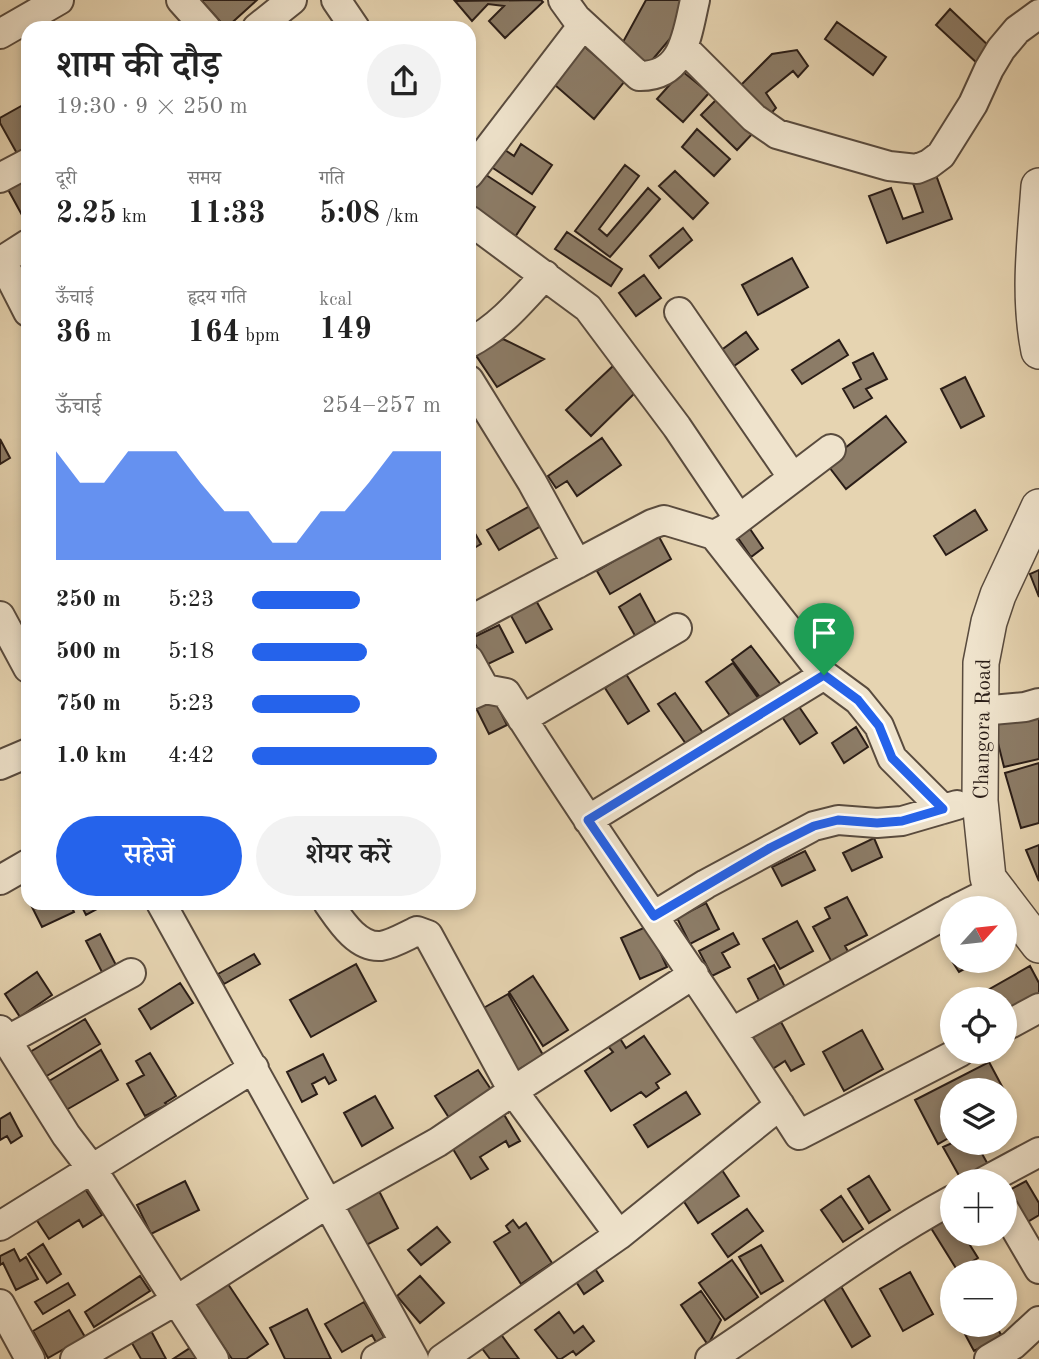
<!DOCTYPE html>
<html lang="hi">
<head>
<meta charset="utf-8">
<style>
	:root { --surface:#fff; --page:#f2f2f2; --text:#222; --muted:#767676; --accent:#2563eb }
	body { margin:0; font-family:"Old Standard TT","Noto Serif Devanagari",serif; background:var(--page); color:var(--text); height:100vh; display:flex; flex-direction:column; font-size:26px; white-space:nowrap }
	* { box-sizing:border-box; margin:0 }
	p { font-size:23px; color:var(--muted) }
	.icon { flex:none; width:38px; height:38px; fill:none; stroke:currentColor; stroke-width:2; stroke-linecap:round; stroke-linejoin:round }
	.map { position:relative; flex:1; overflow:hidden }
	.sheet { position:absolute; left:21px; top:21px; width:455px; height:889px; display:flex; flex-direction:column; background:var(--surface); border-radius:21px; box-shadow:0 4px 10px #0003 }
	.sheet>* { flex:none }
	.needle { width:46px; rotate:63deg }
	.tools { position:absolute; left:940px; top:896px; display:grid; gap:14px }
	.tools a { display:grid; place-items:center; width:77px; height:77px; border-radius:50%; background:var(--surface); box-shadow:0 4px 10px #0003; font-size:35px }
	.pin { position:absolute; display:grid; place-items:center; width:60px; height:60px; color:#fff; margin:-72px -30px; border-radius:50% 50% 50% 0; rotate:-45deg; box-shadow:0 0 7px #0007 }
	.pin .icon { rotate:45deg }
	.round { display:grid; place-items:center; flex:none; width:74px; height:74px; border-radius:37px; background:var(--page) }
	.overview { display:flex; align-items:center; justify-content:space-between; height:119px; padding:0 35px }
	h1 { font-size:38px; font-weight:600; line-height:52px }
	.metrics { display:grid; grid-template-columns:repeat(3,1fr); gap:10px; height:119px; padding:7px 35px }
	.metrics div { display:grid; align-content:center }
	.metrics b { font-size:30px; font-weight:600 }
	.metrics small { font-size:19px; font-weight:400 }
	.metrics p { font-size:19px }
	.chart { height:196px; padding:14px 35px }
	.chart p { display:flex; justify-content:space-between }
	.chart svg { width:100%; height:126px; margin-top:7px; fill:var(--accent); opacity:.7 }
	.primary-button { display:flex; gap:14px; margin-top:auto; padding:14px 35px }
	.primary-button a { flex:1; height:80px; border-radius:42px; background:var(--accent); color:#fff; font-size:28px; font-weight:600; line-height:80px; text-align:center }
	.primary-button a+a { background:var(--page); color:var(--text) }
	ul { padding:0 35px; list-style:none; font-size:23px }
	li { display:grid; grid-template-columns:112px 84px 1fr; align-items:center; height:52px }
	li i { height:18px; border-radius:9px; background:var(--accent) }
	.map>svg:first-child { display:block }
</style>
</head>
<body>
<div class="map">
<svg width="1039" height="1359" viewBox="0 0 1039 1359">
	<rect width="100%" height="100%" fill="#e6d4b1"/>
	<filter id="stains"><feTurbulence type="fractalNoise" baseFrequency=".00286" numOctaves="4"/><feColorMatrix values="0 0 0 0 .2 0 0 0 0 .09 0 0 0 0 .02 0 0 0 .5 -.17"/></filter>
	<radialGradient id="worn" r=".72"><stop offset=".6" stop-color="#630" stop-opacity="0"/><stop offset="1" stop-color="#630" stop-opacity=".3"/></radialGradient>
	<path fill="#8c7c67" stroke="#2a1d17" stroke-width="2" d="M201,0H257L226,28Z
		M541,0L543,2L505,38L489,21L504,6L488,4L472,21L455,1Z
		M646,0H685L679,28L648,65L623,42Z
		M950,9L992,49L978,64L936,25Z
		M837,22L886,57L873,75L825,39Z
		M579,42L625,81L594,119L548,79Z
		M797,50L808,66L798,77L793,71L766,93L776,108L766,119L737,89L772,54Z
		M682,71L709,93L683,122L657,99Z
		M718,98L754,132L737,150L701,115Z
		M23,105L28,113V153L19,157L0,123V118Z
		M697,129L730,159L714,176L682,147Z
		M521,144L552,165L532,194L490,166L502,148L514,156Z
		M625,165L639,176L599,229L607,236L648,188L660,199L610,257L575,231Z
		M480,171L535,207L511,243L469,215V187Z
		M675,171L708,203L693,219L659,186Z
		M936,175L952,219L887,243L869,196L891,188L903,219L923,212L913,183Z
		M28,176V226L5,184Z
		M683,228L692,240L659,268L650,256Z
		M567,232L622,269L611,286L555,249Z
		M28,256V292L12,266Z
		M792,258L808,287L758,315L742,285Z
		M644,275L661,298L636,316L619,293Z
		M746,332L758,349L727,371L716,354Z
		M503,339L544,359L497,387L475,354Z
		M839,340L848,355L802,384L792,370Z
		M873,353L887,379L866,389L872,398L854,408L843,389L861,379L853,363Z
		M613,366L637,391L591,436L566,410Z
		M965,377L984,416L961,428L941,389Z
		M886,416L906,442L846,489L826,463Z
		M602,438L621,465L577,496L567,481L556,488L548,476Z
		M0,439L10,458L0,464Z
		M537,502L548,522L499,550L487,530Z
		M975,510L987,530L946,555L934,536Z
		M469,523L481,544L469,551Z
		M748,526L763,548L751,557L736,535Z
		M658,535L671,559L610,594L597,571Z
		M1039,570V597L1030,574Z
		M640,594L659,629L638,641L619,607Z
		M534,597L552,629L526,643L509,612Z
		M499,625L513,652L486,665L472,638Z
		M751,646L781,685L762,700L732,660Z
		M733,663L763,705L736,724L706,682Z
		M626,674L649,711L628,724L605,688Z
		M675,693L703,733L686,744L658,704Z
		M492,695L507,725L489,734L474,704Z
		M793,698L817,733L800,744L777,709Z
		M1039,712V759L1004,767L993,723Z
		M856,727L868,747L844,763L832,743Z
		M1039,763V823L1021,828L1005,773Z
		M874,838L882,857L852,871L843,853Z
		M1039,845V881L1026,850Z
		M805,851L815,870L782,886L772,867Z
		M847,897L867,935L845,946L852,959L835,968L813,927L830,918L825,908Z
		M30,903H70L74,912L42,927Z
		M80,903H108L86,915Z
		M706,903L719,929L690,944L677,918Z
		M797,921L813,951L780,969L763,939Z
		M1004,922L1015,941L1004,947Z
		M648,926L667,967L640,979L621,938Z
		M733,933L739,944L722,953L730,967L712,976L699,951Z
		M100,934L117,967L103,974L86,941Z
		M254,954L260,964L224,984L218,974Z
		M952,961H979L959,972Z
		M356,964L376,1001L311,1037L290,1000Z
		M774,965L790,997L764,1010L748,979Z
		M1030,966L1039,983V1000L1004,1020V999H972Z
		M37,972L52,995L20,1017L5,994Z
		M533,976L568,1030L543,1046L509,992Z
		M180,983L193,1003L151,1029L139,1009Z
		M508,994L543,1055L516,1071L480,1010Z
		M85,1019L100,1044L45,1077L30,1052Z
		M781,1022L804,1064L791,1071L785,1061L771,1070L753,1037Z
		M862,1030L883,1069L844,1091L823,1052Z
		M644,1036L670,1074L656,1083L659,1088L646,1097L641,1092L611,1111L585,1071L613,1052L607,1045L619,1037L626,1048Z
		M101,1050L118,1080L61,1113L44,1084Z
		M150,1053L176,1096L165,1103L167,1105L145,1116L127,1084L144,1075L136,1061Z
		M323,1054L336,1080L329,1084L325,1077L312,1084L317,1094L302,1102L287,1072Z
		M989,1062L1004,1090H952V1136L938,1144L915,1100Z
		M478,1070L494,1094L451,1121L435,1096Z
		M686,1092L700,1114L648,1147L634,1125Z
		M375,1096L393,1128L362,1146L344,1113Z
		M500,1108L520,1141L509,1147L506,1141L480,1157L488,1169L471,1179L447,1139Z
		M10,1113L22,1136L11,1143L7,1136L0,1140V1119Z
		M952,1143H976L990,1168L967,1181H962L943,1147Z
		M720,1167L739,1196L698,1223L679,1194Z
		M869,1176L890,1210L869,1223L848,1189Z
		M80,1181L102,1215L83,1227L79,1220L49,1239L32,1213Z
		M185,1181L199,1210L151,1234L137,1205Z
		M1026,1181L1039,1203V1215L1024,1224L1006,1192Z
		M378,1189L398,1228L361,1248L340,1209Z
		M841,1196L863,1229L843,1242L821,1210Z
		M747,1209L763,1231L728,1257L712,1234Z
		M952,1216V1234H963L978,1258L957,1270L931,1228Z
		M513,1220L519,1228L526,1223L552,1263L521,1284L494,1242L510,1232L506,1226Z
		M437,1227L450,1242L421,1265L408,1250Z
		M43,1244L61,1274L47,1283L28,1254Z
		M761,1245L783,1281L761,1294L739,1257Z
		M14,1249L20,1261L26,1257L38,1279L16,1290L3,1263L0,1265V1256Z
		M732,1260L758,1297L725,1320L699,1283Z
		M590,1261L603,1281L584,1294L571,1274Z
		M910,1272L933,1314L903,1331L880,1289Z
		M140,1276L150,1291L94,1327L85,1312Z
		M420,1276L444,1303L420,1323L397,1296Z
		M226,1281L268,1344L246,1359H232L194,1303Z
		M68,1283L75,1295L43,1314L35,1302Z
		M839,1283L870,1336L852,1347L821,1294Z
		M701,1291L721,1320L708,1345L681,1305Z
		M364,1302L385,1339L377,1344L372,1335L342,1352L325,1324Z
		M307,1309L331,1359H285L270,1328Z
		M69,1310L85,1337L48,1358L33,1331Z
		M559,1312L574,1333L583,1326L594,1341L576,1355L573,1351L561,1359H558L535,1330Z
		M960,1325H996L1002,1337L974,1351Z
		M149,1327L166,1359H141L129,1338Z
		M500,1333L519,1359H490L481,1347Z
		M190,1348L197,1359H173Z"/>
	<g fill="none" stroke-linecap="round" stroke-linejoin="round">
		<g stroke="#594b3e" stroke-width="32">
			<path id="minor" d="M181,0L206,28
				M336,0L355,28
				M563,0L576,18L639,76C684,77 687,34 695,0
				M257,28L292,0
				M0,34L59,0
				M683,47L754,118L777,134L889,166L917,169L929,164L941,155L973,104L989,69L1001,49L1017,30L1039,14
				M469,174L583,25
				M0,178L28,163
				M469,220L588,308L677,427L739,519
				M2,261L28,312
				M0,262L28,244
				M679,312L793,478
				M469,343C500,327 522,300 545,275
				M469,380L532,482L577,564
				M714,535L824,675L858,700L879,726L892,758L943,809
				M0,616L28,668
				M469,621L652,524L664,520L714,535L727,528L831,449
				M469,660L485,689
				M469,696L485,689L506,693C600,843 704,986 799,1135L960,1052
				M981,711L1025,707L1039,703
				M522,719L677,628
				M0,765L28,753
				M588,820L824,675
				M0,880L28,864
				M161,903L414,1359
				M328,903C340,920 357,948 381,946C393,944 406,936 417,931L428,935L513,1091L619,1235
				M958,908L996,889
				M654,916L706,884L814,826L838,820L877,823L902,821L957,805
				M1004,1027L1039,1008
				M0,1030L66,1135L92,1169L214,1359
				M732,1032L952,911
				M6,1041L131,973
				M985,1181L1039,1152
				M1004,1209L1039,1269
				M0,1226L254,1068
				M0,1304L30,1359
				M75,1359L177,1300L327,1204L438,1142L513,1091L694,974
				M376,1359L404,1343
				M442,1359L619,1235L780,1105
				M710,1359C791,1306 867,1246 952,1200
				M989,1359L1013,1345L1039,1321"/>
		</g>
		<g stroke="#594b3e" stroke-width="38">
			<path id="tertiary" d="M1039,186C1035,242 1028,296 1039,351
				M1039,507L998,595L989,622L981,663L980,801L988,878L1039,945"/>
		</g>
		<use href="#minor" stroke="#efe3cc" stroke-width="28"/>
		<use href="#tertiary" stroke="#efe3cc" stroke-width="35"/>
	</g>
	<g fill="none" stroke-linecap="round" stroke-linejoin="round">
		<g stroke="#fff" stroke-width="14">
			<path id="route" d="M824,675L858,700L879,726L892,758L943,809L902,821L877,823L838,820L814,826L770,848L654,916L588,820Z"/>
		</g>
		<use href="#route" stroke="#2563eb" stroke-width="9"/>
	</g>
	<g text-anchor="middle" stroke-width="7" stroke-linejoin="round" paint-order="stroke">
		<g font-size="21" fill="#2a1d17" stroke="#efe3cc">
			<text transform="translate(982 729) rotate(-89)" y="7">Changora Road</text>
		</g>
	</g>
	<rect width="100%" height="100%" filter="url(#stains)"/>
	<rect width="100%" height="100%" fill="url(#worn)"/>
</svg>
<div class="tools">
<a><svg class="needle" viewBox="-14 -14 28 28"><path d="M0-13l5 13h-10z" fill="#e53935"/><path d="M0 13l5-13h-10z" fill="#767676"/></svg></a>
<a><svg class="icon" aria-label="locate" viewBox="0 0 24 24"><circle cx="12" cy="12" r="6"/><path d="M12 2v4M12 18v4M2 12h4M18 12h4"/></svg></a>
<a><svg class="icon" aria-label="layers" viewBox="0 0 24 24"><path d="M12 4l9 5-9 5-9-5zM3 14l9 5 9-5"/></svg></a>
<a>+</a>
<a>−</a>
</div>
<div class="pin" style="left:824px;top:675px;background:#1e9e55"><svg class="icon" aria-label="arrive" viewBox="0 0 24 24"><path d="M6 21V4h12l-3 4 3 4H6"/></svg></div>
<section class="sheet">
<div class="overview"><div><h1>शाम की दौड़</h1><p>19:30 · 9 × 250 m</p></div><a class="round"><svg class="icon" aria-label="share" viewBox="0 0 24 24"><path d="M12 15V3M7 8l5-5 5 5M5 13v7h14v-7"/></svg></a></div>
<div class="metrics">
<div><p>दूरी</p><b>2.25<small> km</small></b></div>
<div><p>समय</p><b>11:33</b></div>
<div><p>गति</p><b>5:08<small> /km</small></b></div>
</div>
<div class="metrics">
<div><p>ऊँचाई</p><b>36<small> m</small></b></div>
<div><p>हृदय गति</p><b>164<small> bpm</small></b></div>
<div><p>kcal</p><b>149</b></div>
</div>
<div class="chart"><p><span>ऊँचाई</span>254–257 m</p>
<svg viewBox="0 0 160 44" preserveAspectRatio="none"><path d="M0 44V6L10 17L20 17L30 6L40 6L50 6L60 17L70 27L80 27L90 38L100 38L110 27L120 27L130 17L140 6L150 6L160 6V44z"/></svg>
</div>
<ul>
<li><b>250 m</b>5:23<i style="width:57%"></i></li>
<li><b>500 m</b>5:18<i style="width:61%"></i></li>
<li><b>750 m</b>5:23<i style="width:57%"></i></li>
<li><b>1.0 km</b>4:42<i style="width:98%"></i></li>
</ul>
<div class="primary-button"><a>सहेजें</a><a>शेयर करें</a></div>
</section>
</div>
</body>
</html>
